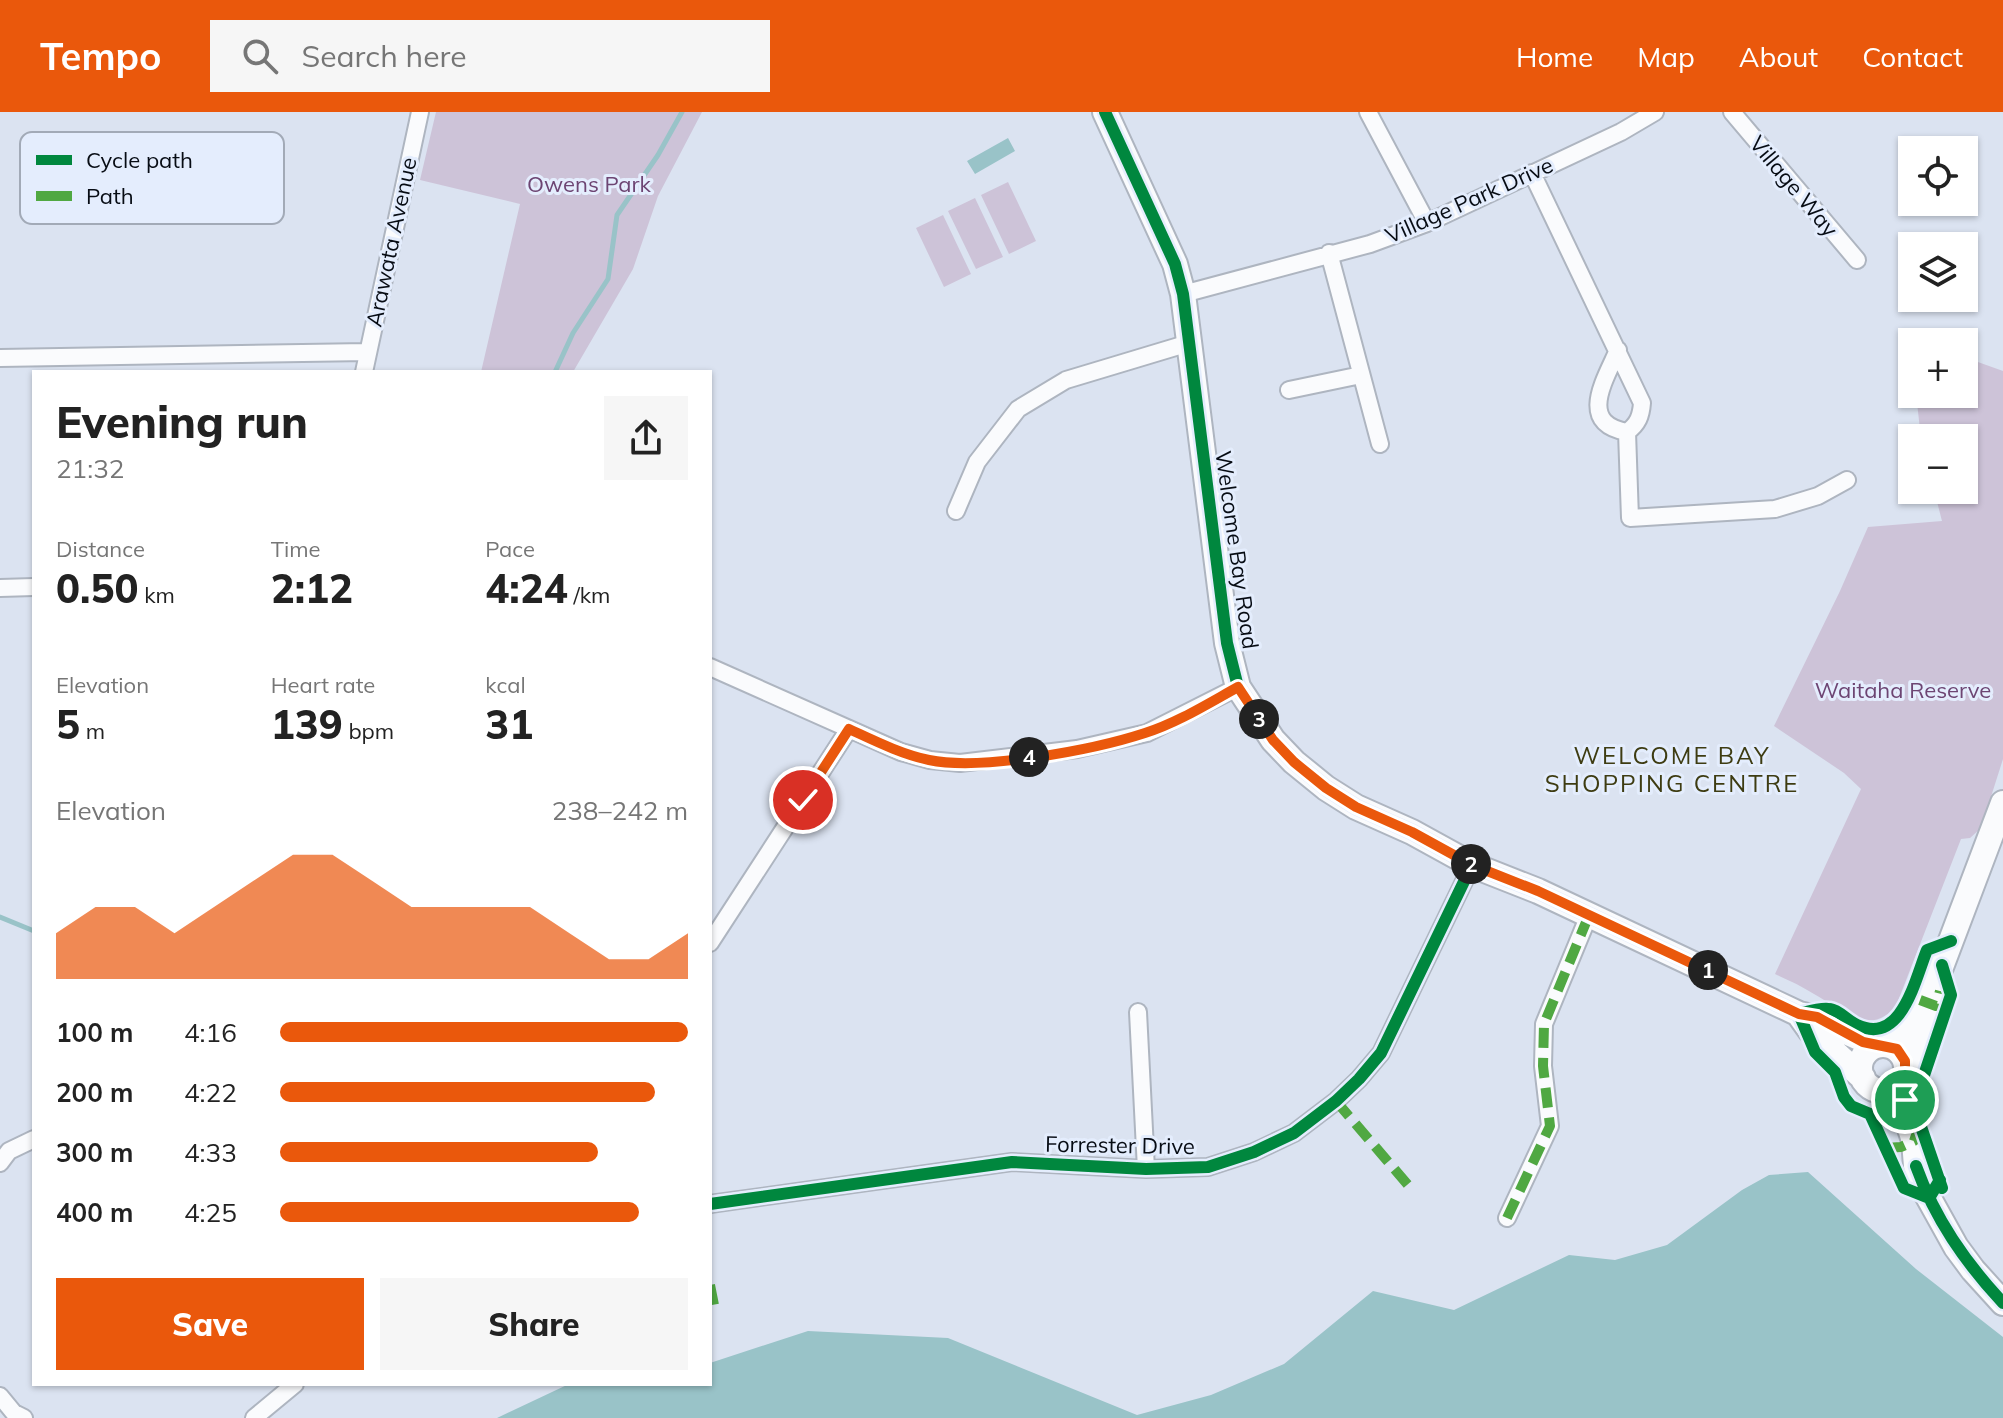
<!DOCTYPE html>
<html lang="en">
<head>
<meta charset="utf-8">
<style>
	:root { --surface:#fff; --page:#f6f6f6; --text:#222; --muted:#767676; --accent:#ea580c }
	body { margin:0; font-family:Mulish,sans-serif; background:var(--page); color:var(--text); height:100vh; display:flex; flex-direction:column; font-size:30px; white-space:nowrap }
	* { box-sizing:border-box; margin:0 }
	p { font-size:26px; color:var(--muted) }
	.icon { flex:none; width:44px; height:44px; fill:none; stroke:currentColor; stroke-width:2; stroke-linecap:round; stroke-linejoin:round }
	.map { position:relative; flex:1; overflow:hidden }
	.details { position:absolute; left:32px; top:258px; width:680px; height:1016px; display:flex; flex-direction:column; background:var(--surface); border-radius:0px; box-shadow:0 2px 6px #0004 }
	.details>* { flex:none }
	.controls { position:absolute; left:1898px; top:24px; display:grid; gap:16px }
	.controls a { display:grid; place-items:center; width:80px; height:80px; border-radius:0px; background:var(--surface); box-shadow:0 2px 6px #0004; font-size:40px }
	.pin { position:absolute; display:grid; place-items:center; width:68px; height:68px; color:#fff; margin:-34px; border:4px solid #fff; border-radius:50%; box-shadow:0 2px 8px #0007 }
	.km { position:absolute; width:40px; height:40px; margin:-20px; border-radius:50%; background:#222; color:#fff; font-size:22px; line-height:40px; text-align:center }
	.round { display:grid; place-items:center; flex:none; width:84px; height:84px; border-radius:0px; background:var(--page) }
	.summary { display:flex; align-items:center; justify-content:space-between; height:136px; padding:0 24px }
	h1 { font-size:44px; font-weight:800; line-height:60px }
	.figures { display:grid; grid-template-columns:repeat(3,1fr); gap:12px; height:136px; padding:8px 24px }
	.figures div { display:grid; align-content:center }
	.figures b { font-size:40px; font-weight:800 }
	.figures small { font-size:22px; font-weight:400 }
	.figures p { font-size:22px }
	.chart { height:224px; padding:16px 24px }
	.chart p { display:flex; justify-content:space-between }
	.chart svg { width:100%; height:144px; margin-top:8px; fill:var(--accent); opacity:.7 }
	.cta { display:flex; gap:16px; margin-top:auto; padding:16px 24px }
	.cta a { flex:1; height:92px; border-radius:0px; background:var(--accent); color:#fff; font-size:32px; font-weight:800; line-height:92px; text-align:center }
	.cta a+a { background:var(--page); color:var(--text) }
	ul { padding:0 24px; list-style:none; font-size:26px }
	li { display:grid; grid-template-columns:128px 96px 1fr; align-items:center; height:60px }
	li i { height:20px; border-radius:10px; background:var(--accent) }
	header { display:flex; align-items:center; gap:48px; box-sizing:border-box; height:112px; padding:0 40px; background:var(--accent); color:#fff }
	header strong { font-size:38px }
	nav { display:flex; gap:44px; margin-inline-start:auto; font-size:28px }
	.search { width:560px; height:72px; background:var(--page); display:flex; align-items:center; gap:20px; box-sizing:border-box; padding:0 28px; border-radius:0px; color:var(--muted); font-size:30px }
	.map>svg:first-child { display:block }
</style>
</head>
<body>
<header>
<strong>Tempo</strong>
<div class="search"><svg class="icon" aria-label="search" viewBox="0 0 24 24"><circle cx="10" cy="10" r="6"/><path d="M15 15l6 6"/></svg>Search here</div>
<nav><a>Home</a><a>Map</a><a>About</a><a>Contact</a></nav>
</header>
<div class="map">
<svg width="2003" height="1306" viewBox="0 0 2003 1306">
	<rect width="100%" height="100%" fill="#dbe3f1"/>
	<path fill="#cdc3d8" d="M436,0H702L658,84L633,157L573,260H481L520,92L420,68Z
		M1008,70L1036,129L1009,142L981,83Z
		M975,86L1003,145L976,157L948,99Z
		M943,103L971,162L944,175L916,116Z
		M1964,245L2003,259V647L1981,716L1970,726L1961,727L1896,894C1869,926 1841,897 1814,882C1802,874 1788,868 1775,862L1861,677L1844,661L1774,614L1840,479L1868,415L1942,409L1934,378H1964V326H1921L1916,282H1964Z"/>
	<path fill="#99c3c8" d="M1008,26L1015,39L975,62L967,49Z
		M1808,1060L1916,1157L2003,1225V1306H497L569,1272H710V1251L808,1219L948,1226L1137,1303L1211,1283L1284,1252L1373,1179L1454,1198L1569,1143L1615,1148L1667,1133L1742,1078L1769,1063Z"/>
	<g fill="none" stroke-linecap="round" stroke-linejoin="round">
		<path stroke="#99c3c8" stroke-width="5" d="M555,260L573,221L608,167L617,103L658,43L682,0
			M0,805L34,819"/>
		<g stroke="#aeb5c0" stroke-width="20">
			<path id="street" d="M1368,0L1427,111
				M1732,0L1857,148
				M1532,61L1642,291C1641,304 1638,312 1627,320C1577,311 1605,268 1618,238
				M1329,141L1380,332
				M1183,182L1370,132L1427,111L1621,20L1655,0
				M0,246L367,240
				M364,260L420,0
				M1289,278L1361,263
				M1627,320L1630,406L1775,397L1818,384L1847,368
				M956,399L977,350L1018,297L1066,268L1189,231
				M0,476L34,475
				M710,555L901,640L930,648L960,651L1077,637L1147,621L1238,575
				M710,831L849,617
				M1138,900L1146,1057
				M0,1051L9,1039L34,1027
				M710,1092L1012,1050L1146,1057L1208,1055L1254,1040L1294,1021L1336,989L1359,967L1381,941L1472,753
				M1507,1106L1550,1014L1543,954L1544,912L1589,803
				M0,1284L14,1301L24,1306
				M254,1306L295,1272"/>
		</g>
		<g stroke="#aeb5c0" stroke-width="28">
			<path id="secondary" d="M1105,0L1175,152L1183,182L1227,531L1238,575L1273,628L1294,650L1326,676L1356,695L1412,720L1472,753L1538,779L1799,902C1829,907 1852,928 1883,933
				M1800,904L1810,918L1863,966
				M1860 956a23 23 0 1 1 46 0a23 23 0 1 1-46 0Z
				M1891,934L1911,909L1925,876L1938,863L2003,691
				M1906,956L1941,883L1938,863
				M1905,964L1907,1007L1914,1029L1916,1054L1926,1081L1956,1135L1973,1158L2003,1191"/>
		</g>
		<use href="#street" stroke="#fafbfd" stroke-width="16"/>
		<use href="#secondary" stroke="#fafbfd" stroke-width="24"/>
		<path stroke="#50a842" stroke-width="10" stroke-dasharray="20 10" stroke-linecap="butt" d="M1920,888L1936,894L1940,879
			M1336,989L1414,1080
			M1885,1036L1901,1035L1914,1029L1920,1011
			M1507,1106L1550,1014L1543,954L1544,912L1589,803
			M710,1173L715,1198"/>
		<g stroke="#e4edfd" stroke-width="17">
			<path id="cycleway" d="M1105,0L1175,152L1183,182L1227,531L1238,575L1273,628L1294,650L1326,676L1356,695L1412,720L1472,753L1538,779L1799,902
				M1942,853L1951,883L1916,987L1918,1006L1942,1076
				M1916,1054C1935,1107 1965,1150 2003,1191
				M1940,1068L1929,1086L1904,1076L1870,1002L1851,994L1844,985L1835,960L1815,940L1799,902C1807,900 1821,895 1830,897C1839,898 1848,909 1857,913C1902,934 1915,867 1927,838L1951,829
				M710,1092L1012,1050L1146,1057L1208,1055L1254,1040L1294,1021L1336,989L1359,967L1381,941L1472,753"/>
		</g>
		<use href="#cycleway" stroke="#00873e" stroke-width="12"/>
	</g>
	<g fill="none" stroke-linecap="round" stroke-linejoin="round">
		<g stroke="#fff" stroke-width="16">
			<path id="route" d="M803,688L849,617C875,629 901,642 929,648C981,659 1093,638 1145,621C1177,611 1209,591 1238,575L1273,628L1294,650L1326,676L1356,695L1412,720L1472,753L1538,779L1799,902L1817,905L1863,930L1897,937L1905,949V988"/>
		</g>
		<use href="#route" stroke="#ea580c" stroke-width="10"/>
	</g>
	<g text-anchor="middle" stroke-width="6" stroke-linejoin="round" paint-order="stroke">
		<g font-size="22" fill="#6d4573" stroke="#e4edfd">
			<text x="589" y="80">Owens Park</text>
			<text x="1903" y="586">Waitaha Reserve</text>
		</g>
		<g font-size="22" fill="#070c14" stroke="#e4edfd">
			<text transform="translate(1794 74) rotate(50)" y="8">Village Way</text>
			<text transform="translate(1469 88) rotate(-24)" y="8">Village Park Drive</text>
			<text transform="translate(391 130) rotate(-78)" y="8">Arawata Avenue</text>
			<text transform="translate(1237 438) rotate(82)" y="8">Welcome Bay Road</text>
			<text transform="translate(1120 1033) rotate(1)" y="8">Forrester Drive</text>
		</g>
		<g font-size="24" letter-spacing="2" fill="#3e3c12" stroke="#e4edfd">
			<text x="1672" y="652">WELCOME BAY<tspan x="1672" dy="28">SHOPPING CENTRE</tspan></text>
		</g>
	</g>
	<rect x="20" y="20" width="264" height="92" rx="12" fill="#e4edfd" stroke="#a2aab7" stroke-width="2"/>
	<rect x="36" y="43" width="36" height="10" fill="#00873e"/>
	<rect x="36" y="79" width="36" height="10" fill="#50a842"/>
	<g font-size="22" fill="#070c14">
		<text x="86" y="56">Cycle path</text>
		<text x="86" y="92">Path</text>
	</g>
</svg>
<div class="controls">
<a><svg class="icon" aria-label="locate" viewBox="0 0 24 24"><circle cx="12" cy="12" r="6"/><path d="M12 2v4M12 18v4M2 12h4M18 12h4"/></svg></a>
<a><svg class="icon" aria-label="layers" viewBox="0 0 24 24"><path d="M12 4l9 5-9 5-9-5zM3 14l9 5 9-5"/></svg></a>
<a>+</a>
<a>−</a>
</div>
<div class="pin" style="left:1905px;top:988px;background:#1e9e55"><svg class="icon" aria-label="arrive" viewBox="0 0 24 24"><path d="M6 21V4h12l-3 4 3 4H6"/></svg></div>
<div class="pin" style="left:803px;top:688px;background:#d93025"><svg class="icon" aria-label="check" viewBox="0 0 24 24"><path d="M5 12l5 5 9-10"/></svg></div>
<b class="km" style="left:1708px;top:858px">1</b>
<b class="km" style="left:1471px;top:752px">2</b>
<b class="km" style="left:1259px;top:607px">3</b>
<b class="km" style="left:1029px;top:645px">4</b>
<section class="details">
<div class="summary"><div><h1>Evening run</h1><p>21:32</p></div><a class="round"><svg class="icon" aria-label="share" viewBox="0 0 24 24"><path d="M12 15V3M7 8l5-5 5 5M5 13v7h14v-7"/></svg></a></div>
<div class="figures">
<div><p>Distance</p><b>0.50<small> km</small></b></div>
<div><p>Time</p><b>2:12</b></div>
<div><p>Pace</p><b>4:24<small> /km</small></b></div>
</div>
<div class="figures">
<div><p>Elevation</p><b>5<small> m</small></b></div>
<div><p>Heart rate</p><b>139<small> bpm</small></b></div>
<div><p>kcal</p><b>31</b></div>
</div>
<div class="chart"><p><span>Elevation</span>238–242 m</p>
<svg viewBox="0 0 160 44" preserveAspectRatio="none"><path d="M0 44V30L10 22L20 22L30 30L40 22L50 14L60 6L70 6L80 14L90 22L100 22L110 22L120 22L130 30L140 38L150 38L160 30V44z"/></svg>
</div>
<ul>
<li><b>100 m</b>4:16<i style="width:100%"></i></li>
<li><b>200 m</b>4:22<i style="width:92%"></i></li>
<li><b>300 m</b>4:33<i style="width:78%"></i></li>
<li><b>400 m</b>4:25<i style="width:88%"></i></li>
</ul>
<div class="cta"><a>Save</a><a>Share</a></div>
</section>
</div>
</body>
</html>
